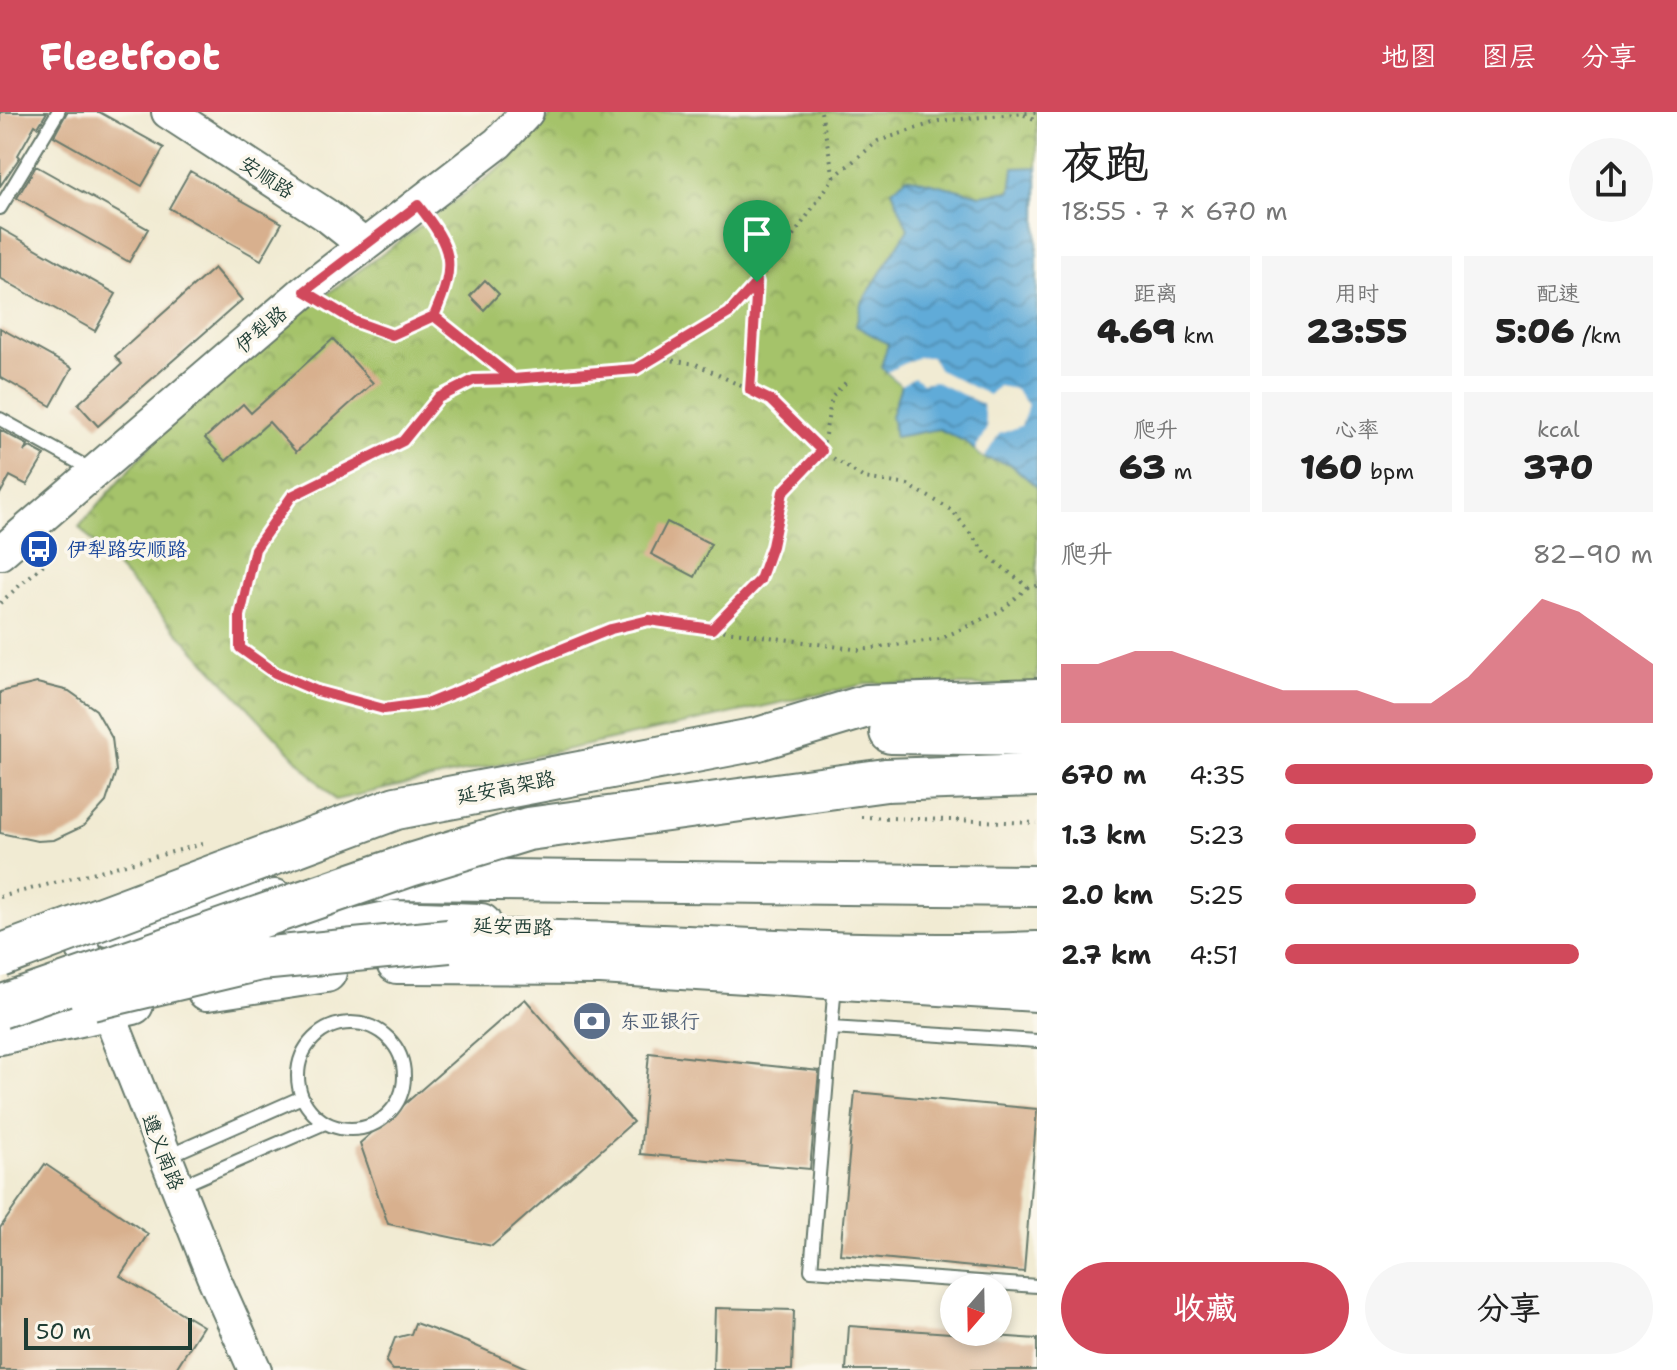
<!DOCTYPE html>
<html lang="zh">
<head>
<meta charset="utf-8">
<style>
	:root { --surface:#fff; --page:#f6f6f6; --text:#222; --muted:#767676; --accent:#d1495b }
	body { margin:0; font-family:"Shantell Sans","LXGW WenKai TC",sans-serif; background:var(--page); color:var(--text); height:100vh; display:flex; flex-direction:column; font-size:30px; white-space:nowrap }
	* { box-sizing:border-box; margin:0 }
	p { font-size:26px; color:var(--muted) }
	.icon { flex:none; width:44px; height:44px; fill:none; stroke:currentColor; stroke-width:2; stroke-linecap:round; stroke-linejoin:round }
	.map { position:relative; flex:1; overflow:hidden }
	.panel { display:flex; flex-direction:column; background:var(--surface); width:640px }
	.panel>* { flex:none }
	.needle { width:52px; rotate:200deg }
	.controls { position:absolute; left:940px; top:1162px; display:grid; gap:16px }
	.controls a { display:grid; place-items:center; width:72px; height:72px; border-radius:50%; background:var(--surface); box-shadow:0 4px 12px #0003; font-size:40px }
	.scale { position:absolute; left:24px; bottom:20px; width:168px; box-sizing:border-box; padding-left:8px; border:4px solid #1f3d34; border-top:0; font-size:22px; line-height:28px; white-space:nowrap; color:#1f3d34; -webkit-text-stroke:6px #fbf7ec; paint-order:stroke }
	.pin { position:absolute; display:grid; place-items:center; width:68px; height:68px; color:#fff; margin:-82px -34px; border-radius:50% 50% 50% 0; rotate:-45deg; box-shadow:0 0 8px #0007 }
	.pin .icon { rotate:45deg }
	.round { display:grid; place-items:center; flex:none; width:84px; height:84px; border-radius:42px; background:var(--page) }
	.headline { display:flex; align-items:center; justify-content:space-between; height:136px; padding:0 24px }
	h1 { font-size:44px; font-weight:800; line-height:60px }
	.figures { display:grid; grid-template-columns:repeat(3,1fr); gap:12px; height:136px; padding:8px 24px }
	.figures div { display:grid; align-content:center; border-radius:0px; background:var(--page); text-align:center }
	.figures b { font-size:34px; font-weight:800 }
	.figures small { font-size:22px; font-weight:400 }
	.figures p { font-size:22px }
	.chart { height:224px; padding:16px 24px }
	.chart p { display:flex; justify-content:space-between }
	.chart svg { width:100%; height:144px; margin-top:8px; fill:var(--accent); opacity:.7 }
	.action { display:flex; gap:16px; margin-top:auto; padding:16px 24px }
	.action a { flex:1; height:92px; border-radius:48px; background:var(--accent); color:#fff; font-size:32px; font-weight:800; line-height:92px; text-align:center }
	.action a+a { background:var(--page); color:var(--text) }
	ul { padding:0 24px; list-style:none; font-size:26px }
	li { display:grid; grid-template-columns:128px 96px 1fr; align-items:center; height:60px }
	li i { height:20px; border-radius:10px; background:var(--accent) }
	header { display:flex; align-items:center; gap:48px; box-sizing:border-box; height:112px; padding:0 40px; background:var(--accent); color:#fff }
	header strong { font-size:38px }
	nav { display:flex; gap:44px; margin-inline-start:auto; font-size:28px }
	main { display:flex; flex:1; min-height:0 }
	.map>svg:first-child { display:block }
</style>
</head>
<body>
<header>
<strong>Fleetfoot</strong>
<nav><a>地图</a><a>图层</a><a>分享</a></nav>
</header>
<main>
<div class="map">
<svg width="1037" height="1258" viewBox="0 0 1037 1258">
	<defs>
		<pattern id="park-crowns" width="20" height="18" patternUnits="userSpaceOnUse" patternTransform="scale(2)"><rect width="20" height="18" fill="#a5c36b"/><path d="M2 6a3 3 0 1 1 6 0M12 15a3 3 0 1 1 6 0" fill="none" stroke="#86a059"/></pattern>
		<pattern id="water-waves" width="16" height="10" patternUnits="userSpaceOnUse" patternTransform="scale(2)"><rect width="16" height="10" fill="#60abd8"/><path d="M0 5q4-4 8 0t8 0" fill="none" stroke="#4f8cb0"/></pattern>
	</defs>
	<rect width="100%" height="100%" fill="#fbf7ec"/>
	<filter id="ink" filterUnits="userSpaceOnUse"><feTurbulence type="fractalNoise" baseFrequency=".0125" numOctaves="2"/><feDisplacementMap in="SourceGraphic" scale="16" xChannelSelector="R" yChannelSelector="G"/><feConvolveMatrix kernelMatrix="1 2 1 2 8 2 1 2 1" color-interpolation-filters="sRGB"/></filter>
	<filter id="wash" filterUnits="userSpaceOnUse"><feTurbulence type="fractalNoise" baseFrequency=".006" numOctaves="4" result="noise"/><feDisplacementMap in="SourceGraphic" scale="32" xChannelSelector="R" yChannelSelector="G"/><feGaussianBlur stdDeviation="1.8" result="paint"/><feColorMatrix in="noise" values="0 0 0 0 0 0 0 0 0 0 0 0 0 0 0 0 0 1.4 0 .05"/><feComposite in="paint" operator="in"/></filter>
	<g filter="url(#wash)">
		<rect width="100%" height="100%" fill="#f1ebd3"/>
		<path fill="url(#park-crowns)" stroke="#628050" stroke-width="2" d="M554,0H1037V575L871,571L335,688L79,415L205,271L507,51Z"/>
		<path fill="url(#water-waves)" stroke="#407486" stroke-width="2" d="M1037,55V375L1010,352L984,346L964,329L939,317L895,325L891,304L901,273L881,255L888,232L856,214L861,192L908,117L892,78L907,65L980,83L1011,79L1014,56Z"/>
		<path fill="#f1ebd3" d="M918,245H931L939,258L989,283L998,274L1015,277L1028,293L1021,314L999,322L984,346L975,338L987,316L982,292L934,269L922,271L914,265L901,273L887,260Z"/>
		<g id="blocks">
			<path fill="#d8b08e" d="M0,0H47L38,15L35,13L18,43L20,45L0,74Z
				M67,0H99L164,36L142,74L54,24Z
				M36,54L148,117L129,150L17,86Z
				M190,59L282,111L261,148L169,96Z
				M0,116L116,182L95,219L0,166Z
				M214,156L242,188L98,314L78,292L122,252L115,244Z
				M485,168L499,182L484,198L470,184Z
				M0,216L72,256L51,294L0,265Z
				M333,227L373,271L296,340L269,310L226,349L205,326L243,292L251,301Z
				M0,318L28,333L24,340L30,335L45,343L27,373L10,364L0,382Z
				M667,410L711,432L695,465L651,442Z
				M37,571L69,579L96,598L112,626L116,659L106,690L84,714L54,728L37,729L0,721V580Z
				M525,887L633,1010L492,1134L388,1112L360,1031Z
				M649,941L819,959L810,1057L640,1042Z
				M855,980L1037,997L1024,1160L840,1142Z
				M45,1052L148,1122L120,1164L203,1214L175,1258H0V1116Z
				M715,1196L794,1198L792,1258H713Z
				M415,1211L467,1230L531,1258H393L386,1250L395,1226L411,1222Z
				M849,1214L1037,1227V1258H846Z"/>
		</g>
	</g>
	<g filter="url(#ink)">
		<use href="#blocks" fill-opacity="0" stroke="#687a6c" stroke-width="2"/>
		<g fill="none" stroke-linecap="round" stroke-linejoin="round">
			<g stroke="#687a6c" stroke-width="16">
				<path id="service" d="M0,96L58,0
					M0,307L92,358
					M835,872L811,1158L1037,1174
					M298 964a53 53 0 1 1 106 0a53 53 0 1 1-106 0Z
					M831,916L1037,929
					M166,1045L302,985
					M180,1074L325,1011"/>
			</g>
			<g stroke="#687a6c" stroke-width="36">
				<path id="tertiary" d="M168,0L326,103L364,133
					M0,441L305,179L498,31L527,0
					M76,819L213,1164L255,1258"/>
			</g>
			<g stroke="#687a6c" stroke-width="44">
				<path id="primary" d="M381,770L400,767L1037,774
					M109,814L275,788
					M296,829L391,809L481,812
					M397,851L601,852L1037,879
					M207,878L326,860
					M0,922L133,892"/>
			</g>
			<g stroke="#687a6c" stroke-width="46">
				<path id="trunk" d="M891,620L1037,622
					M758,627L867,594L1037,588
					M886,668L1037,663
					M449,829C646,827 841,850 1037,841"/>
			</g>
			<path stroke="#687a6c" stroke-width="4" stroke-dasharray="2 6" stroke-linecap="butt" d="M821,0L834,65
				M1024,3L1037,8
				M327,193L356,210L392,223L434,204C448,172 458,144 434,113
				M434,204L511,266
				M657,246L696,252L770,288L822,339L864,366L908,373L952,398L987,443L1028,475L1037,474
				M750,278L757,170
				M1028,475L1002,498L940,527L860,538L649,508L611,517L429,591L384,597L317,579L275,561L240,536V504L255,437L292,384L403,329L438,286L474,268L542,266L636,257L729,201L778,146L834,65L878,29L939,9L1037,0
				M0,491L55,442
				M713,517L760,468L772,434L783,380L822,339L832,285L848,268
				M861,705L1037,711
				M0,785L203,732"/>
			<use href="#service" stroke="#fff" stroke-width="12"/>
			<use href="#tertiary" stroke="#fff" stroke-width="32"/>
			<use href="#primary" stroke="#fff" stroke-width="40"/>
			<use href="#trunk" stroke="#fff" stroke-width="42"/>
			<g stroke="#687a6c" stroke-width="46" stroke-linecap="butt">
				<path id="trunk-bridge" d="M0,844L396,696L758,627
					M91,887L260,847L449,829
					M0,895L410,753L528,717L886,668"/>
			</g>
			<use href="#trunk-bridge" stroke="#fff" stroke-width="42"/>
		</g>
	</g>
	<g fill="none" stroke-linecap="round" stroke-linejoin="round" filter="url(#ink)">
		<g stroke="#fff" stroke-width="16">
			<path id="route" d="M757,170L729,201L636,257L513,267L434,204L392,223L356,210L305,179L418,93C453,137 457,151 434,204L513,267L474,268L438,286L403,329L292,384L255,437L240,504V536L275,561L317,579L384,597L429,591L611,517L649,508L712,517L760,468L772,434L783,380L822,339L770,288L750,278L757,170"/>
		</g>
		<use href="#route" stroke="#d1495b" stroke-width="10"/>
	</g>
	<defs>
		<g id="bus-disc" transform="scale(2)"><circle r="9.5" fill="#1a4fb4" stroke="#fbf7ec"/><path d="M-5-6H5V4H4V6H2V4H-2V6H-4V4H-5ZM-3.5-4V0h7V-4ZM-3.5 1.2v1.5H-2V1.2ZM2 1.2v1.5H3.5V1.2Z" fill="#fff"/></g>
		<g id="bank-disc" transform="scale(2)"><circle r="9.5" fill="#5c6f8a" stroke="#fbf7ec"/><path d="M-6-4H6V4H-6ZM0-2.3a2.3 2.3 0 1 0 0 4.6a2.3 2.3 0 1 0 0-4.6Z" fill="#fff"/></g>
	</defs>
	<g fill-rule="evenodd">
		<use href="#bus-disc" x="39" y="437"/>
		<use href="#bank-disc" x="592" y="909"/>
	</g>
	<g text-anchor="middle" stroke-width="7" stroke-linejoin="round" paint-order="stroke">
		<g font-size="20" fill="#1f3d34" stroke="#fbf7ec">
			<text transform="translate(267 65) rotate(33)" y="7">安顺路</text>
			<text transform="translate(261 217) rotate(-40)" y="7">伊犁路</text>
			<text transform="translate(506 675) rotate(-11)" y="7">延安高架路</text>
			<text transform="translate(513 814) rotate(2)" y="7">延安西路</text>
			<text transform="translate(163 1040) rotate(68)" y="7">遵义南路</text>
		</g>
		<g font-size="20" fill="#164399" stroke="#fbf7ec" text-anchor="start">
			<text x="67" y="444">伊犁路安顺路</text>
		</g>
		<g font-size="20" fill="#4e5e75" stroke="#fbf7ec" text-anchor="start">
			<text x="620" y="916">东亚银行</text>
		</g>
	</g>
</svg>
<div class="controls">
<a><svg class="needle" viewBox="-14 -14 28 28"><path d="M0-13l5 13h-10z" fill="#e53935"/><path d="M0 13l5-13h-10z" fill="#767676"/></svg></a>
</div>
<div class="scale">50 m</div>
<div class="pin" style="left:757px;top:170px;background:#1e9e55"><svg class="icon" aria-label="arrive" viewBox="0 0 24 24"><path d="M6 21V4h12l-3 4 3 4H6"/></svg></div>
</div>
<section class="panel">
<div class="headline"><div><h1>夜跑</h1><p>18:55 · 7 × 670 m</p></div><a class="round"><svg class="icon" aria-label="share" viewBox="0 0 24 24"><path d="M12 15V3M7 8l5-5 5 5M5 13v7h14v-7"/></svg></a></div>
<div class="figures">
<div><p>距离</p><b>4.69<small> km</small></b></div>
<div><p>用时</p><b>23:55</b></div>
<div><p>配速</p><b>5:06<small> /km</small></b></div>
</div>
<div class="figures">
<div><p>爬升</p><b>63<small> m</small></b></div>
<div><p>心率</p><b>160<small> bpm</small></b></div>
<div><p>kcal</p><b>370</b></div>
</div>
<div class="chart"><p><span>爬升</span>82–90 m</p>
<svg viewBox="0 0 160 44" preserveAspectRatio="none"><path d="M0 44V26L10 26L20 22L30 22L40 26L50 30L60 34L70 34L80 34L90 38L100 38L110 30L120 18L130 6L140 10L150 18L160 26V44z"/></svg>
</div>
<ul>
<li><b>670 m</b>4:35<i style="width:100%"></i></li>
<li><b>1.3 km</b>5:23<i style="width:52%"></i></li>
<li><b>2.0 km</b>5:25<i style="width:52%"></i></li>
<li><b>2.7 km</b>4:51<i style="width:80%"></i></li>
</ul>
<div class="action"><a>收藏</a><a>分享</a></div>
</section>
</main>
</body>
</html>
